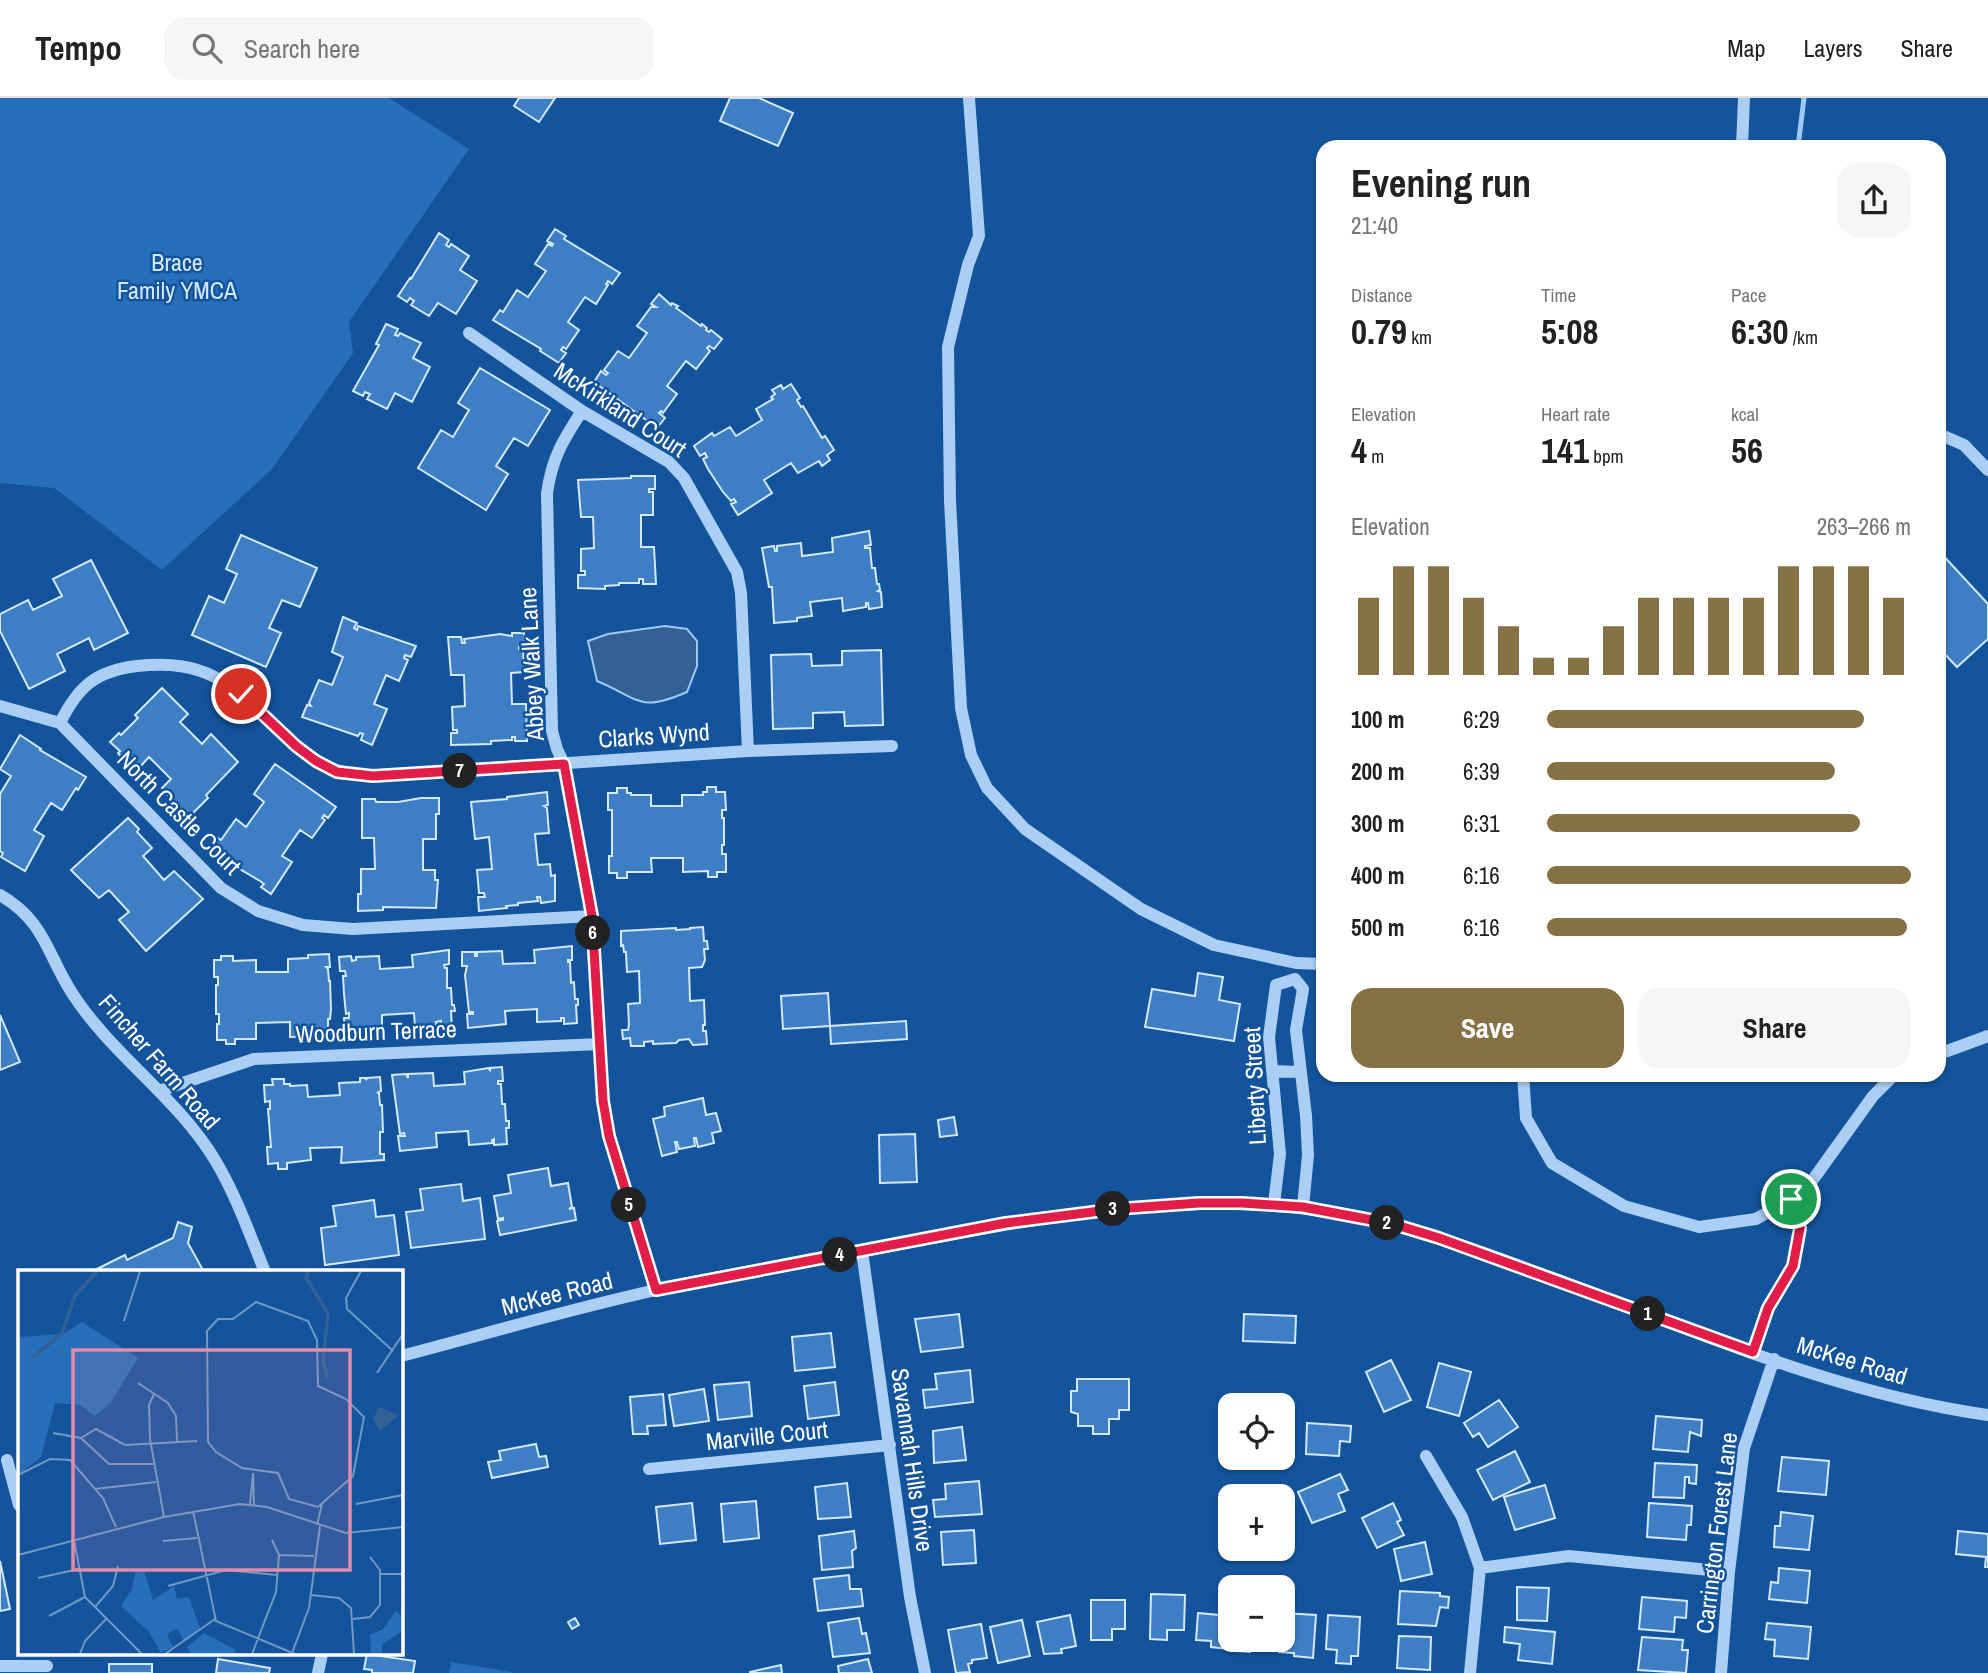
<!DOCTYPE html>
<html lang="en">
<head>
<meta charset="utf-8">
<style>
	:root { --surface:#fff; --page:#f6f6f6; --text:#222; --muted:#767676; --line:#e0e0e0; --accent:#857144 }
	body { margin:0; font-family:"Archivo Narrow",sans-serif; background:var(--page); color:var(--text); height:100vh; display:flex; flex-direction:column; font-size:26px; white-space:nowrap }
	* { box-sizing:border-box; margin:0 }
	p { font-size:23px; color:var(--muted) }
	.icon { flex:none; width:38px; height:38px; fill:none; stroke:currentColor; stroke-width:2; stroke-linecap:round; stroke-linejoin:round }
	.map { position:relative; flex:1; overflow:hidden }
	.drawer { position:absolute; left:1316px; top:42px; width:630px; height:942px; display:flex; flex-direction:column; background:var(--surface); border-radius:21px; box-shadow:0 2px 5px #0004 }
	.drawer>* { flex:none }
	.fabs { position:absolute; left:1218px; top:1295px; display:grid; gap:14px }
	.fabs a { display:grid; place-items:center; width:77px; height:77px; border-radius:14px; background:var(--surface); box-shadow:0 2px 5px #0004; font-size:35px }
	.pin { position:absolute; display:grid; place-items:center; width:60px; height:60px; color:#fff; margin:-30px; border:4px solid #fff; border-radius:50%; box-shadow:0 2px 7px #0007 }
	.km { position:absolute; width:35px; height:35px; margin:-18px; border-radius:50%; background:#222; color:#fff; font-size:19px; line-height:35px; text-align:center }
	.round { display:grid; place-items:center; flex:none; width:74px; height:74px; border-radius:21px; background:var(--page) }
	.overview { display:flex; align-items:center; justify-content:space-between; height:119px; padding:0 35px }
	h1 { font-size:38px; font-weight:800; line-height:52px }
	.stats { display:grid; grid-template-columns:repeat(3,1fr); gap:10px; height:119px; padding:7px 35px }
	.stats div { display:grid; align-content:center }
	.stats b { font-size:35px; font-weight:800 }
	.stats small { font-size:19px; font-weight:400 }
	.stats p { font-size:19px }
	.chart { height:196px; padding:14px 35px }
	.chart p { display:flex; justify-content:space-between }
	.chart svg { width:100%; height:126px; margin-top:7px; stroke:var(--accent); stroke-width:6 }
	.cta { display:flex; gap:14px; margin-top:auto; padding:14px 35px }
	.cta a { flex:1; height:80px; border-radius:21px; background:var(--accent); color:#fff; font-size:28px; font-weight:800; line-height:80px; text-align:center }
	.cta a+a { background:var(--page); color:var(--text) }
	ul { padding:0 35px; list-style:none; font-size:23px }
	li { display:grid; grid-template-columns:112px 84px 1fr; align-items:center; height:52px }
	li i { height:18px; border-radius:9px; background:var(--accent) }
	header { display:flex; align-items:center; gap:42px; box-sizing:border-box; height:98px; padding:0 35px; background:var(--surface); border-bottom:2px solid var(--line) }
	header strong { font-size:33px }
	nav { display:flex; gap:38px; margin-inline-start:auto; font-size:24px }
	.search { width:490px; height:63px; background:var(--page); display:flex; align-items:center; gap:18px; box-sizing:border-box; padding:0 24px; border-radius:21px; color:var(--muted); font-size:26px }
	.map>svg:first-child { display:block }
</style>
</head>
<body>
<header>
<strong>Tempo</strong>
<div class="search"><svg class="icon" aria-label="search" viewBox="0 0 24 24"><circle cx="10" cy="10" r="6"/><path d="M15 15l6 6"/></svg>Search here</div>
<nav><a>Map</a><a>Layers</a><a>Share</a></nav>
</header>
<div class="map">
<svg width="1988" height="1575" viewBox="0 0 1988 1575">
	<rect width="100%" height="100%" fill="#14549d"/>
	<path fill="#276fbb" d="M0,0H389L469,51L349,224L353,255L272,371L162,472L54,390L0,385Z
		M451,1564L512,1574V1575H449Z"/>
	<path fill="#336196" stroke="#9dc9f6" stroke-width="2" d="M665,528L687,531L697,543V568L687,594C639,615 640,601 597,583L588,543L608,536Z"/>
	<g fill="none" stroke-linecap="round" stroke-linejoin="round">
		<path stroke="#9dc9f6" stroke-width="5" d="M1798,49L1804,0"/>
	</g>
	<path fill="#3d7ec4" stroke="#d3e8fd" stroke-width="2" d="M519,0H555L539,24L514,8Z
		M730,0H759L793,15L778,48L720,23Z
		M555,131L566,138L564,141L620,175L612,186L608,183L606,186L608,187L596,206L585,199L568,224L579,232L566,251L563,249L561,252L566,255L559,265L540,253L541,251L493,222L500,212L503,214L517,192L528,199L546,173L535,166L548,146L552,148L553,146L547,143Z
		M439,135L449,142L446,147L449,149L451,146L469,158L460,172L477,183L456,216L438,205L429,218L411,207L414,203L410,200L407,204L398,198L410,180L411,181Z
		M659,196L671,207L672,205L678,208L676,210L701,228L702,226L707,230L706,232L709,234L711,232L722,241L714,251L709,248L707,250L710,253L696,271L686,263L667,288L677,296L663,315L661,313L659,315L665,320L657,330L594,284L601,273L606,277L608,275L604,272L618,253L629,260L647,235L637,228L651,209H656L651,206Z
		M386,226L398,231L395,237L398,238L400,235L421,245L413,260L430,269L412,304L395,295L387,311L367,301L370,296L365,294L363,298L353,293L379,247L376,246Z
		M480,270L550,312L528,348L514,340L496,368L508,376L486,412L418,370L441,332L453,339L469,312L458,305Z
		M791,286L800,300L797,302L801,309L803,308L822,340L825,338L834,352L827,357L830,362L822,368L819,363L798,375L791,365L764,382L772,395L738,417L731,406L736,404L734,401L731,403L723,394L708,371L703,361L707,359L705,355L700,358L694,348L712,335L714,338L730,329L736,338L762,322L756,311L773,301L771,299L775,296L772,292L781,287L783,291Z
		M631,378H655V391H649V394H653V417H641V449H654L656,486H643V481H639V485H619V487L605,488V491L578,490V477H585V473H581V451L594,450L593,419H581L578,382L631,380Z
		M869,433L871,447L865,448V450H870L872,470H875L877,486H879L880,492L878,493L881,494L882,509L869,511L868,505H866V509L843,513L842,500L810,504L812,518L797,520V523L774,525L772,489H769L762,450L774,448L775,453H777V448L801,445L802,458L833,454L832,440Z
		M241,437L317,470L300,509L282,502L269,530L281,535L266,569L192,537L209,498L224,505L237,476L226,471Z
		M1939,453L1988,506V541L1957,569L1939,550Z
		M91,462L128,535L94,552L89,540L57,556L65,573L29,591L0,533V516L28,502L33,512L62,498L53,481Z
		M343,519L357,525L354,530L357,532L358,528L416,548L411,559L405,557L404,560L408,562L399,583L386,577L374,606L387,611L372,647L361,642L363,636L360,635L358,638L302,619L307,607L311,608L309,605L319,582L332,587L343,559L332,554Z
		M512,535H524L525,548L519,549V551H523L524,574L511,575L512,606H526L527,643H515V639H512V642L491,643V646L451,647V635H457V632H453L452,609L465,608L464,577H451L448,539H461L462,545H465L464,541L500,536L512,538Z
		M881,552L883,627L845,628L844,614L813,615V630L773,631L771,557L811,556L812,568L842,567V553Z
		M162,590L188,616L180,624L202,646L211,636L238,664L206,697L208,700L188,720L162,690L171,681L149,659L139,670L126,658L123,661L118,655L120,653L110,644L119,635L121,637L138,620L135,617Z
		M20,637L41,651L40,652L86,679L78,692L76,690L62,712L51,705L34,732L44,738L25,773L1,759L3,755L0,753V696L11,678L0,671Z
		M275,666L336,709L328,720L324,717L322,720L325,722L312,740L300,732L282,758L292,764L271,796L261,789L264,786L260,783L209,753L218,740L221,742L236,721L246,729L264,704L254,696Z
		M707,689H716V694H725L726,712H722V720H724V747H722V756H726V774H717V779H708V773L683,774V760H651L652,774H627V780H617V775H609V758H612V712H608V695H617V690H627V695H631V697H651V708H682V697H703V694H707Z
		M547,694L548,707L544,708L547,710L549,735L535,736L538,767L550,766L551,778L555,777V803L541,805L540,799H537L538,803L518,805V807L506,808L507,810L479,813L478,799H485L484,795H479L477,772L492,771L489,739L475,741L471,704L507,701V699Z
		M421,700H439V716H436V741H423V772H435V782H438L436,810L383,809V812L358,813V796H361V771H375L374,740H362V701H375L376,704H398Z
		M128,720L139,731L137,734L152,750L143,758L164,782L174,773L203,801L146,853L119,822L129,814L109,792L99,800L71,772Z
		M703,829L704,843H707L708,851H704L705,862L702,869L689,870L690,903L704,902L705,927H703V933H706L707,946L693,947L689,941L679,942L676,945L653,946V943L644,944V948H631L630,940L623,941L622,932H628L629,927L628,906L640,905L639,873L627,874L626,854H624L623,847L621,848V833L676,830V832L690,831V830Z
		M572,848V862H568V864H570L571,885L574,884L575,901H578V907H576L577,925L564,926V920H561V923L537,924V911L505,913L506,926L468,930L467,916H473V914H469L465,877L467,868H462V854H475V858H477V854L502,853L503,866L535,865L534,852Z
		M449,852V866L444,867L445,870H447V890H451L452,907H454L455,913H451L452,930H441V923L436,924L437,927L415,929L414,915L382,917V931L345,934L344,920H349V915L346,916L344,896L343,878H346L345,873H340L339,859L351,858L352,863L356,862V859L379,858L380,871L413,869L412,857Z
		M329,856L330,869H326L328,871L329,883H330L331,911L330,921H328V931H333V938L290,939V924L256,925V941H235V946H226V942H217V926H219V916H216V887H218V879H214V862H221V858H233V863L256,862V874H288V861L308,860V857Z
		M1198,875L1223,879L1219,902L1240,906L1234,943L1145,929L1152,891L1195,898Z
		M828,895L830,928L783,931L781,898Z
		M0,917L20,964L0,972Z
		M906,923L907,941L831,946L830,928Z
		M502,969L503,983H498V986H501L502,1006H505L506,1023H509V1030H506L507,1046L494,1047V1041L492,1042V1045L469,1047L468,1033L436,1035L437,1049L400,1053L398,1038H405L404,1035L400,1036L392,977L406,976L408,980V976L433,975L434,988L465,986L464,974L488,970L490,972V970Z
		M380,979L381,993L377,995H379L380,1007H382L383,1034H380V1056H384V1062L341,1065L342,1049L310,1050L311,1062L287,1065V1071H278V1065L268,1066L267,1049H271L268,1011H270V1003L265,1004L264,987H273L272,981H284V986H290V988L307,987L308,999L340,997L339,985L360,984V980H366V982L367,980Z
		M703,1000L706,1017L716,1015L721,1033L712,1035L714,1045L698,1049L696,1040H694L695,1048L679,1051L677,1044H675L677,1054L662,1058L653,1021L665,1018L664,1009Z
		M954,1019L957,1037L940,1039L938,1022Z
		M915,1036L917,1084L880,1085L879,1037Z
		M548,1070L551,1088L568,1085L572,1109L569,1111L574,1110L576,1122L500,1137L497,1123L503,1122V1120L498,1121L494,1098L511,1095L508,1077Z
		M461,1086L463,1103L480,1100L485,1141L411,1150L406,1114L423,1112L420,1091Z
		M374,1102L376,1119L394,1117L399,1157L325,1167L321,1130L336,1128L333,1108Z
		M178,1124L192,1129L188,1145L204,1174H91L125,1157L127,1162L173,1140Z
		M959,1216L963,1249L921,1254L915,1221Z
		M1244,1216L1296,1218L1295,1245L1243,1243Z
		M831,1235L835,1269L795,1273L792,1239Z
		M1391,1262L1411,1302L1384,1314L1366,1274Z
		M1439,1265L1471,1274L1459,1318L1427,1309Z
		M970,1272L973,1304L925,1310L923,1292L937,1291L935,1276Z
		M1077,1281H1129V1312H1119V1321H1109V1336H1093V1328H1078V1316L1071,1314V1293H1077Z
		M749,1284L752,1318L718,1322L714,1287Z
		M835,1284L839,1317L808,1321L804,1288Z
		M704,1291L709,1323L674,1328L669,1297Z
		M663,1296L666,1327L647,1328L648,1336H633L630,1299Z
		M1499,1302L1518,1329L1488,1349L1479,1335L1473,1339L1464,1325Z
		M1656,1318L1702,1322L1701,1338L1690,1334L1688,1354L1653,1351Z
		M1307,1325L1351,1328L1350,1344L1340,1343L1339,1358L1306,1356Z
		M962,1329L966,1362L934,1365L933,1333Z
		M536,1346L539,1359L546,1358L548,1369L492,1380L488,1364L501,1362L499,1353Z
		M1515,1353L1530,1384L1493,1402L1477,1372Z
		M1782,1359L1829,1363L1826,1397L1778,1393Z
		M1655,1365L1697,1367L1696,1386L1689,1385V1379H1685L1684,1400L1653,1399Z
		M1340,1376L1348,1392L1338,1396L1345,1413L1312,1425L1298,1394Z
		M979,1383L982,1416L935,1419L933,1402L946,1401L945,1386Z
		M847,1385L851,1419L818,1421L815,1389Z
		M1545,1387L1555,1420L1515,1432L1504,1399Z
		M756,1403L759,1440L724,1444L721,1406Z
		M692,1405L696,1442L660,1446L656,1409Z
		M1393,1405L1401,1422L1397,1424L1404,1437L1377,1450L1362,1420Z
		M1649,1405L1692,1408L1691,1427H1687L1686,1442L1647,1439Z
		M1781,1414L1813,1418L1809,1452L1774,1449L1775,1428H1780Z
		M974,1432L976,1465L943,1467L941,1434Z
		M854,1433L856,1450L852,1453L853,1469L822,1472L819,1438Z
		M1958,1433L1988,1436V1469H1985L1986,1459L1956,1456Z
		M1425,1444L1432,1476L1401,1483L1394,1451Z
		M0,1463L10,1511L0,1513Z
		M1779,1470L1810,1473L1807,1505L1769,1501L1771,1484L1778,1485Z
		M849,1477L850,1491H861L863,1508L818,1513L814,1481Z
		M1517,1489L1549,1490L1547,1523L1517,1522Z
		M1400,1493L1440,1495V1498L1449,1499L1448,1510L1440,1509L1436,1528L1398,1526Z
		M1151,1496L1185,1497L1184,1532H1167V1542L1150,1541Z
		M1642,1499L1687,1503L1686,1520L1675,1519L1674,1534L1639,1531Z
		M1091,1502H1125V1531H1112V1542H1091Z
		M1198,1515L1230,1518L1228,1551L1211,1549V1543L1196,1542Z
		M1283,1515L1316,1517L1313,1560L1294,1558V1555L1279,1554L1280,1542H1283Z
		M1070,1517L1076,1548L1061,1551L1062,1555L1044,1556L1037,1524Z
		M1328,1517L1360,1519L1358,1558H1351V1566L1336,1565L1337,1552L1326,1551Z
		M575,1520L579,1527L572,1531L568,1524Z
		M859,1520L862,1536L866,1535L870,1555L833,1559L828,1525Z
		M1022,1522L1030,1558L998,1565L990,1529Z
		M1767,1525L1811,1529L1808,1561L1774,1558L1775,1542L1765,1541Z
		M981,1526L987,1560L972,1562V1565L968,1566L970,1574L956,1575L948,1532Z
		M1505,1529L1555,1534L1552,1566L1518,1562L1520,1546L1504,1544Z
		M1399,1538L1431,1539L1430,1572L1397,1570Z
		M1642,1539L1683,1542L1682,1552H1688L1686,1575L1638,1572Z
		M1238,1542H1270V1544L1251,1543L1250,1554L1237,1553Z
		M367,1556L415,1563L413,1575H372V1572L364,1571Z
		M218,1561L270,1570L269,1575H216Z
		M868,1561L872,1575H839L838,1568Z
		M109,1566H152V1575H109Z
		M781,1567L782,1575H750V1574Z"/>
	<g fill="none" stroke-linecap="round" stroke-linejoin="round">
		<path stroke="#abcef4" stroke-width="12" d="M969,0L979,138L968,167L948,249L950,403L961,610L971,657L987,690L1025,731L1141,811L1214,847L1296,865L1323,866
			M1742,49L1744,0
			M469,235L582,313L669,364L684,380L737,474L741,495L748,653
			M582,313C563,342 552,360 547,395L552,633L557,651L564,666L592,818L603,1003L609,1038L656,1192
			M1939,336L1964,347L1988,372
			M0,608L60,625L221,790L258,813L303,827L353,831L592,818
			M60,625C78,589 95,573 137,568C205,561 230,584 277,629C289,642 302,655 317,664C336,675 353,676 373,678L748,653L892,648
			M0,797C45,823 47,856 72,895C111,956 177,999 215,1062C236,1097 250,1137 265,1174
			M1939,956L1988,938
			M1272,973L1300,974
			M1523,976L1526,1020L1552,1065L1624,1108L1699,1129L1756,1121L1791,1101L1812,1083L1873,998L1895,976
			M159,993L254,961L600,946
			M1274,1106L1280,1056L1269,939L1276,887L1295,881L1303,891L1296,932L1306,1018L1308,1057L1303,1109
			M862,1153L910,1499L925,1575
			M1753,1254L1768,1210L1793,1168L1800,1130L1791,1101
			M401,1258C485,1236 570,1211 656,1192C722,1177 790,1167 858,1154C1034,1121 1216,1080 1394,1127C1447,1141 1498,1160 1550,1179C1689,1231 1840,1297 1988,1317
			M1426,1358L1462,1419L1480,1470L1470,1575
			M7,1362L19,1407
			M649,1371L890,1347
			M1480,1470L1569,1458L1729,1474
			M0,1568H47
			M318,1575L322,1556
			M1721,1575L1729,1474L1744,1350L1774,1261"/>
	</g>
	<g fill="none" stroke-linecap="round" stroke-linejoin="round">
		<g stroke="#fff" stroke-width="14">
			<path id="route" d="M241,596L296,648L316,663L337,674L373,678L564,666L592,818L603,1003L609,1038L656,1192L1006,1125L1116,1111L1199,1105H1242L1303,1109L1393,1126L1439,1140L1753,1254L1768,1210L1793,1168L1800,1130L1791,1101"/>
		</g>
		<use href="#route" stroke="#e11d48" stroke-width="9"/>
	</g>
	<g text-anchor="middle" stroke-width="5" stroke-linejoin="round" paint-order="stroke">
		<g font-size="24" fill="#d3e8fd" stroke="#14549d">
			<text x="177" y="173">Brace<tspan x="177" dy="28">Family YMCA</tspan></text>
		</g>
		<g font-size="24" fill="#fff" stroke="#14549d">
			<text transform="translate(620 312) rotate(33)" y="8">McKirkland Court</text>
			<text transform="translate(532 566) rotate(-93)" y="8">Abbey Walk Lane</text>
			<text transform="translate(654 638) rotate(-4)" y="8">Clarks Wynd</text>
			<text transform="translate(179 715) rotate(45)" y="8">North Castle Court</text>
			<text transform="translate(376 934) rotate(-2)" y="8">Woodburn Terrace</text>
			<text transform="translate(159 964) rotate(49)" y="8">Fincher Farm Road</text>
			<text transform="translate(1255 988) rotate(-93)" y="8">Liberty Street</text>
			<text transform="translate(557 1196) rotate(-14)" y="8">McKee Road</text>
			<text transform="translate(1852 1263) rotate(17)" y="8">McKee Road</text>
			<text transform="translate(767 1338) rotate(-6)" y="8">Marville Court</text>
			<text transform="translate(912 1362) rotate(82)" y="8">Savannah Hills Drive</text>
			<text transform="translate(1717 1435) rotate(-83)" y="8">Carrington Forest Lane</text>
		</g>
	</g>
	<g transform="translate(18 1172)">
		<rect width="385" height="385" fill="#14549d"/>
		<path d="M64,52L120,88L93,132L77,146L62,135L37,133L23,187L0,205V67L45,64ZM118,298L126,300L135,330L156,316L159,329L171,327L182,359L166,371L159,359L149,364L155,377L143,383L131,362L103,336L114,319ZM378,341L385,347V361L364,374V384H353L352,365L365,359ZM186,363L218,380L217,384H173L169,377Z" fill="#276fbb"/>
		<path d="M361,137L381,145L362,161L355,149Z" fill="#336196"/>
		<path fill="none" stroke="#336196" stroke-width="3.5" d="M290,1L288,8L310,43L305,92L310,108M14,88L44,63L57,26L79,1"/>
		<path fill="none" stroke="#7298c4" stroke-width="2" d="M343,1L328,28L329,39L375,81M0,25V47M238,32L290,51L299,70L300,116L328,129L346,147L335,206L300,237L271,229L260,203L224,198L198,182L190,172L189,61L200,49H215ZM106,51L122,1M359,103L385,64M120,113L150,133L158,146L159,171M136,124L131,135L132,169L146,247M35,163L63,168L91,194H137M63,168L78,159L107,175L179,171M0,205L32,189L52,190L85,228L98,257M77,219L138,212M338,234L385,225M232,235L235,203L236,235M175,241L198,351L277,384M299,255L304,234M56,270L67,327L124,384M145,271L179,268M0,285L146,247L222,234L249,237L328,263L385,257M261,285L296,286M362,304H385M20,308L61,299M150,316L208,300L259,305M293,325L321,328L333,338L336,384M77,337L95,316L100,296M31,346L67,327M335,349L352,347L362,335V300L352,287M274,383L291,338L302,256M62,384L67,371L89,348M147,384L197,349M234,384L258,322L261,285L254,270"/>
		<path fill="#e08cad" fill-opacity="0.15" stroke="#e08cad" stroke-width="3.5" d="M55,80H332V300H55Z"/>
		<rect width="385" height="385" fill="none" stroke="#fff" stroke-width="3.5"/>
	</g>
</svg>
<div class="fabs">
<a><svg class="icon" aria-label="locate" viewBox="0 0 24 24"><circle cx="12" cy="12" r="6"/><path d="M12 2v4M12 18v4M2 12h4M18 12h4"/></svg></a>
<a>+</a>
<a>−</a>
</div>
<div class="pin" style="left:1791px;top:1101px;background:#1e9e55"><svg class="icon" aria-label="arrive" viewBox="0 0 24 24"><path d="M6 21V4h12l-3 4 3 4H6"/></svg></div>
<div class="pin" style="left:241px;top:596px;background:#d93025"><svg class="icon" aria-label="check" viewBox="0 0 24 24"><path d="M5 12l5 5 9-10"/></svg></div>
<b class="km" style="left:1648px;top:1216px">1</b>
<b class="km" style="left:1387px;top:1125px">2</b>
<b class="km" style="left:1113px;top:1111px">3</b>
<b class="km" style="left:840px;top:1157px">4</b>
<b class="km" style="left:629px;top:1107px">5</b>
<b class="km" style="left:593px;top:835px">6</b>
<b class="km" style="left:460px;top:673px">7</b>
<section class="drawer">
<div class="overview"><div><h1>Evening run</h1><p>21:40</p></div><a class="round"><svg class="icon" aria-label="share" viewBox="0 0 24 24"><path d="M12 15V3M7 8l5-5 5 5M5 13v7h14v-7"/></svg></a></div>
<div class="stats">
<div><p>Distance</p><b>0.79<small> km</small></b></div>
<div><p>Time</p><b>5:08</b></div>
<div><p>Pace</p><b>6:30<small> /km</small></b></div>
</div>
<div class="stats">
<div><p>Elevation</p><b>4<small> m</small></b></div>
<div><p>Heart rate</p><b>141<small> bpm</small></b></div>
<div><p>kcal</p><b>56</b></div>
</div>
<div class="chart"><p><span>Elevation</span>263–266 m</p>
<svg viewBox="0 0 160 44" preserveAspectRatio="none"><path d="M5 44V17M15 44V6M25 44V6M35 44V17M45 44V27M55 44V38M65 44V38M75 44V27M85 44V17M95 44V17M105 44V17M115 44V17M125 44V6M135 44V6M145 44V6M155 44V17"/></svg>
</div>
<ul>
<li><b>100 m</b>6:29<i style="width:87%"></i></li>
<li><b>200 m</b>6:39<i style="width:79%"></i></li>
<li><b>300 m</b>6:31<i style="width:86%"></i></li>
<li><b>400 m</b>6:16<i style="width:100%"></i></li>
<li><b>500 m</b>6:16<i style="width:99%"></i></li>
</ul>
<div class="cta"><a>Save</a><a>Share</a></div>
</section>
</div>
</body>
</html>
